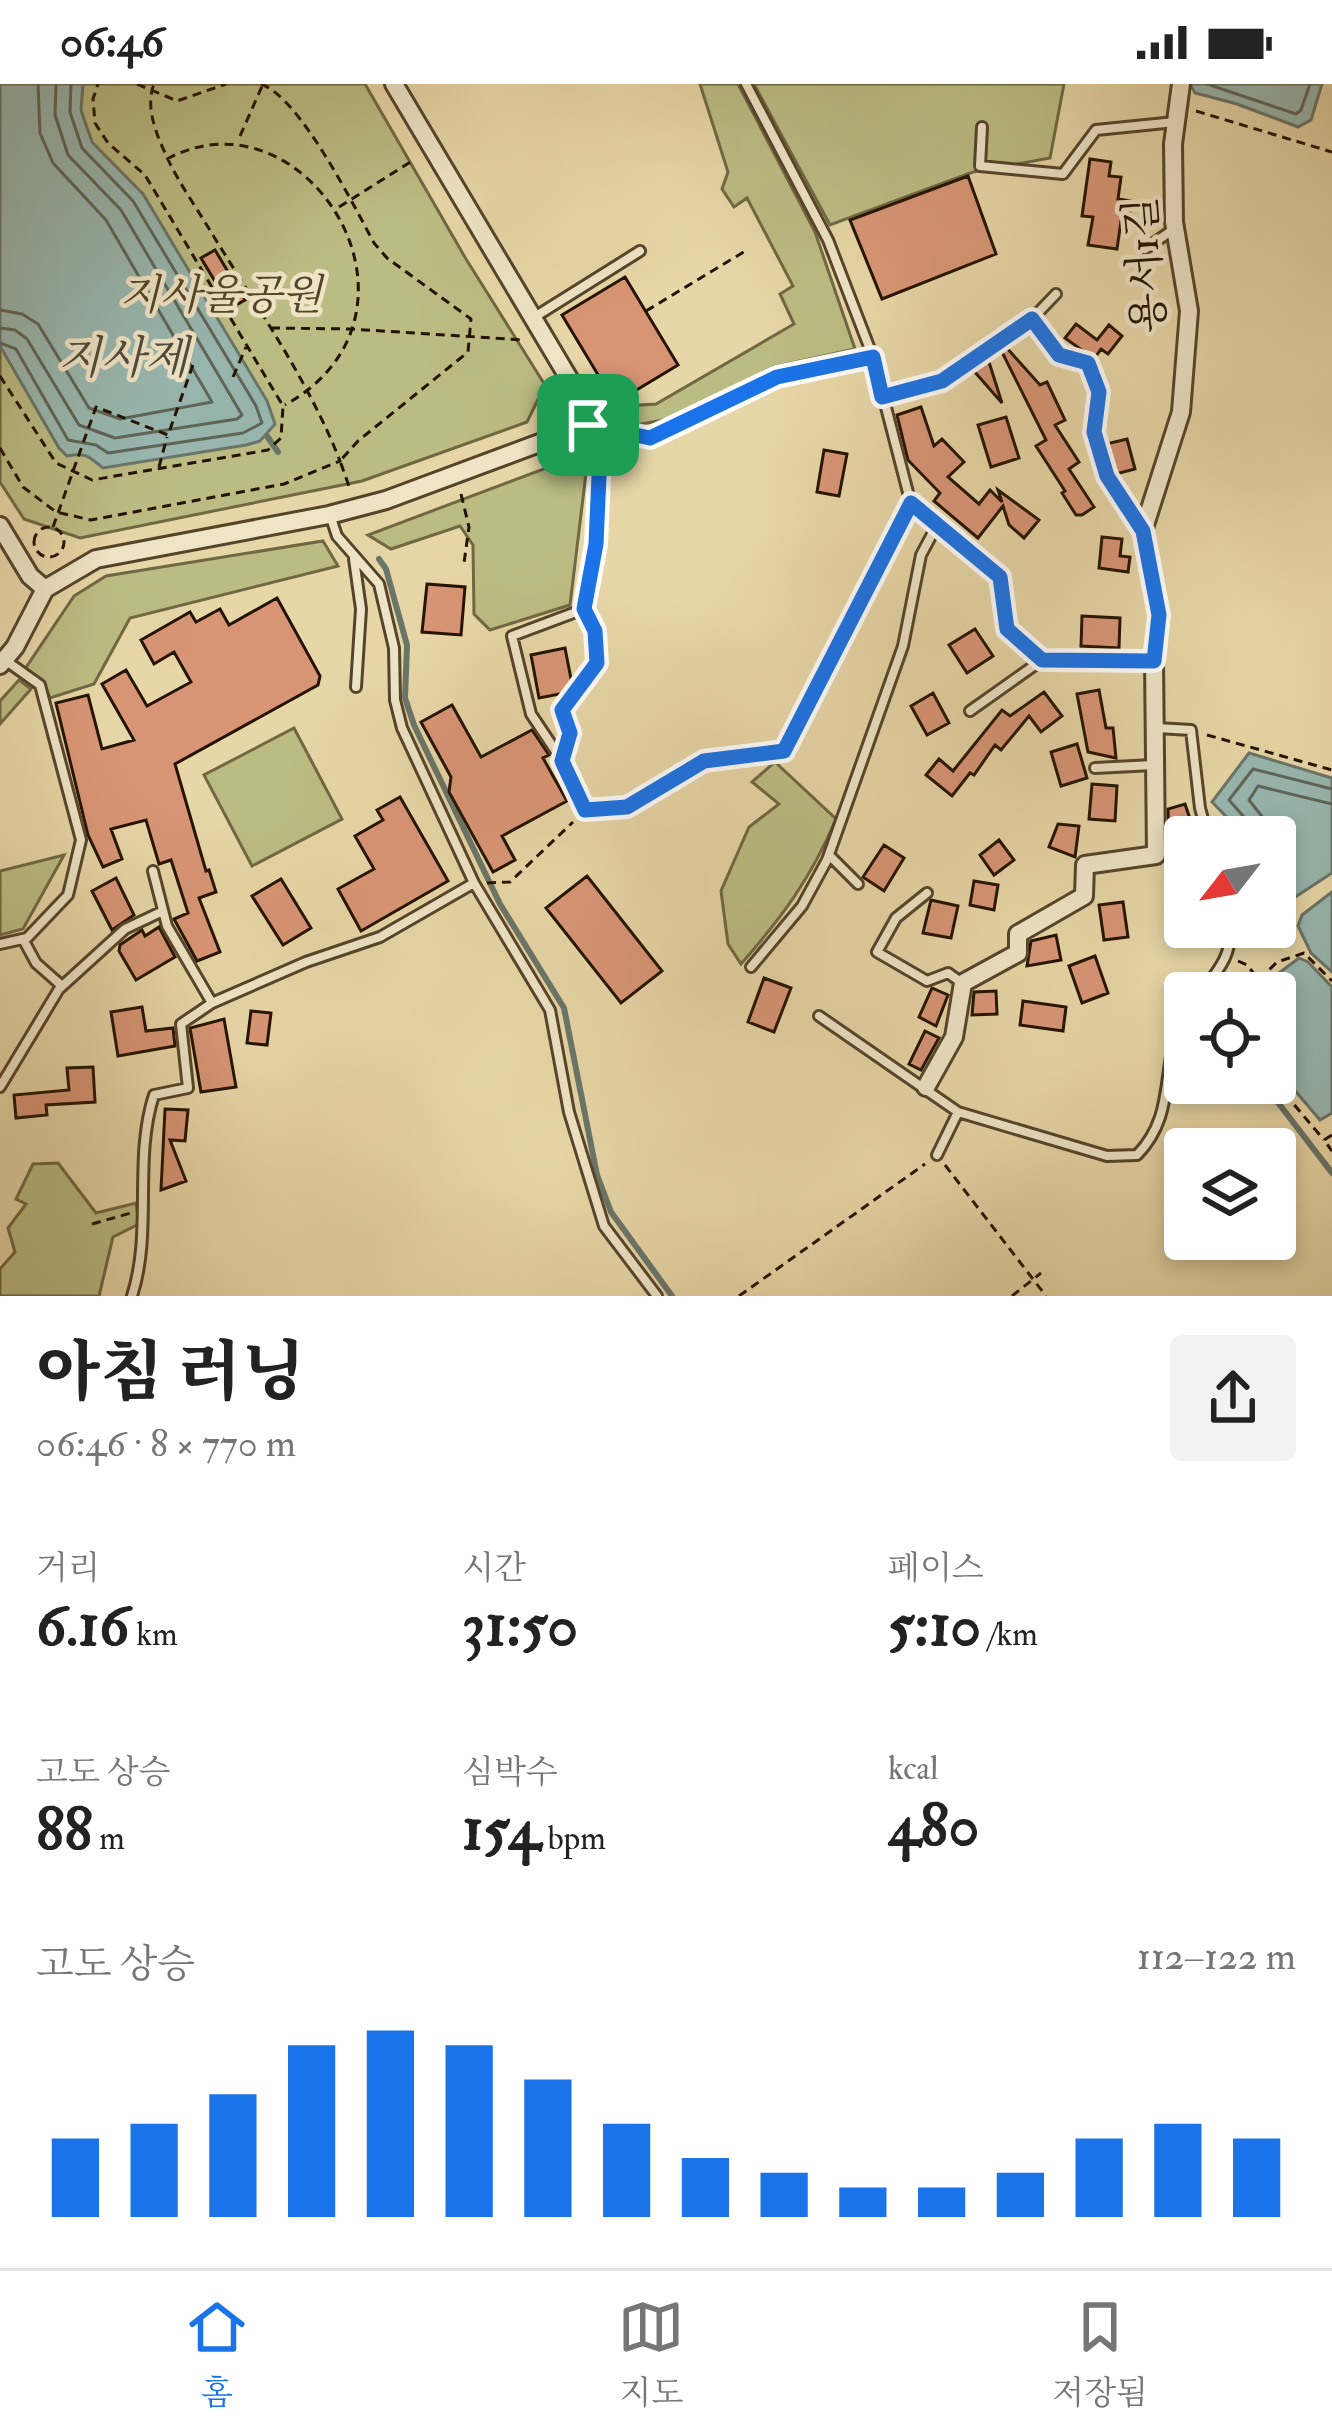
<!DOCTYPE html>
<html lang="ko">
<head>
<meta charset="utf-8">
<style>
	:root { --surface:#fff; --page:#f2f2f2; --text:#222; --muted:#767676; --line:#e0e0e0; --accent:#1a73e8 }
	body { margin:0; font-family:"IM FELL Double Pica","Noto Serif KR",serif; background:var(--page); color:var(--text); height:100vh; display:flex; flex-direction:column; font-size:45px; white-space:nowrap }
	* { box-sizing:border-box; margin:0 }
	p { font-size:39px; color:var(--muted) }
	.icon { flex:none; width:66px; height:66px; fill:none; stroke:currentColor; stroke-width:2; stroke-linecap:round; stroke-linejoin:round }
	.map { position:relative; height:1212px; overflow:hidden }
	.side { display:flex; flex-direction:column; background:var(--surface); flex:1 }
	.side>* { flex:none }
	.needle { width:78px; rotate:239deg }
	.tools { position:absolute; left:1164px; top:732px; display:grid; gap:24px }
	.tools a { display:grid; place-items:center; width:132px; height:132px; border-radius:12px; background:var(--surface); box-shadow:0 6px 18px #0003; font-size:60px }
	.pin { position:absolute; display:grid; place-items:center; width:102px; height:102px; color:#fff; margin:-51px; border-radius:24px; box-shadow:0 6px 18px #0006 }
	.round { display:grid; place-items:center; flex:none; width:126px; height:126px; border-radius:12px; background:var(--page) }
	.headline { display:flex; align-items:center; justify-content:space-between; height:204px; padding:0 36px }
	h1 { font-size:66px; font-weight:800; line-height:90px }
	.figures { display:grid; grid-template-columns:repeat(3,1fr); gap:18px; height:204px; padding:12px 36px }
	.figures div { display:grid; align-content:center }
	.figures b { font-size:60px; font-weight:800 }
	.figures small { font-size:33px; font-weight:400 }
	.figures p { font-size:33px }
	.chart { height:336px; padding:24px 36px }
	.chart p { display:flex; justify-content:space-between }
	.chart svg { width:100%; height:216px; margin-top:12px; stroke:var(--accent); stroke-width:6 }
	.status { display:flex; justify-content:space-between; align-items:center; height:84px; padding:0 60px; background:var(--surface); direction:ltr }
	.status svg { height:33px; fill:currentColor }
	.dock { display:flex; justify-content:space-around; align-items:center; height:168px; border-top:3px solid var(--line); background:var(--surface); font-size:33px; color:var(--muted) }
	.dock a { display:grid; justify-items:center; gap:6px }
	.dock .active { color:var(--accent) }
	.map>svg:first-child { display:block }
</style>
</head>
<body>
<div class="status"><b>06:46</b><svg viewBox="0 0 49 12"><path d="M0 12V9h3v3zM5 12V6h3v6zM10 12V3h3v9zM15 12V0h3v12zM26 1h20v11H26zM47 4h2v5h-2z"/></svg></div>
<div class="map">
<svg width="1332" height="1212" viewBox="0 0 1332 1212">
	<rect width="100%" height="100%" fill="#e7d6a7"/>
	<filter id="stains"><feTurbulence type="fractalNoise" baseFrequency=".00167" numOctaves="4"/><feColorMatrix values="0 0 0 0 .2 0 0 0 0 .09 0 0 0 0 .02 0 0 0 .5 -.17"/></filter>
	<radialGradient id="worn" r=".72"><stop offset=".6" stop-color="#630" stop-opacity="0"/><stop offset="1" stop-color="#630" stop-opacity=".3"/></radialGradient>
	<path fill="#bbbc83" stroke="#706842" stroke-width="3" d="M0,0H365L466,175L545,301L527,338L362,397L80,454L24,435L0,398Z
		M700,0H738L815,148L855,265L773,283L674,334L625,343L626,322L656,320L794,240L780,210L793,202L747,114L734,123L722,105L728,88Z
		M754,0H1064L1050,74L973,88L830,141Z
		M565,377L587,381L570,521L490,546L474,530L473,461L460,442L391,465L368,451Z
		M323,457L338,482L130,534L94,600L50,614L43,599L25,585L74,512L106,492Z
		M19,596L31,605L0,640V617Z
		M294,644L342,735L252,782L204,691Z
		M775,678L836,735C811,794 783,832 741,880L728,860L721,807L749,743L779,720L752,698Z
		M64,771L23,845L0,851V787Z
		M58,1079L96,1129L136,1119L139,1140L113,1153L99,1212H0V1185L15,1168L8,1144L26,1120L16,1115L33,1080Z"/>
	<path fill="#98b7af" stroke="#6a7569" stroke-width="3" d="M0,0H83L81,26L92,58L143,110L267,317L275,340L260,357L246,361L103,384C89,373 87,368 67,372L59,364L0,262Z
		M1190,0H1322L1311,36L1298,43L1237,20L1195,9Z
		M1249,669L1332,694V789L1283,821L1275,816V753H1246L1212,718Z
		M1332,808V888L1311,869L1298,842L1302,831Z
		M1299,874L1308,878L1332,903V1029L1320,1036L1275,983V909H1252Z"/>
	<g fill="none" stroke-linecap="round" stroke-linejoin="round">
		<path stroke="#5e6558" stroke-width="3" d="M1207,0L1296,30L1301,26L1310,0
			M0,226L22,230L38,240L89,324L120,335L212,318L106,136L53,79L40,49L38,0
			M0,244L15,246L27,255L79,341L115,354L237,335L242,331L121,126L68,71L55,31L56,0
			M0,259L16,265L68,356L96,361L108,369L243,349L262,339L256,322L133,117L82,64L70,28L71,0
			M1253,753L1252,742L1229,716L1253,685L1332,705
			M1268,753L1264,735L1249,716L1258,702L1332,720"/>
		<path stroke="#6a7569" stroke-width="6" d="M267,352L278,368
			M379,475L386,485L407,561L405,614L414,641L500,820L564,924L597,1091L611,1128L672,1212
			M1263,999L1332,1089"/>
	</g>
	<path fill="#d89576" stroke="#241300" stroke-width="3" d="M1090,75L1111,78L1109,92L1121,93L1118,115L1131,117L1129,138L1121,137L1117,165L1088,161L1093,133L1082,132Z
		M968,92L996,170L882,215L850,136Z
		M215,166L245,216L231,224L201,174Z
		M625,193L678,281L615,319L562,231Z
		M1076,240L1097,256L1109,241L1122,252L1108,270L1101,265L1094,275L1065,254Z
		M1006,263L1040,301L1047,298L1065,336L1055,341L1079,378L1069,385L1094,423L1082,431H1076L1062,409L1065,407L1036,362L1046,356L1001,266Z
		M988,275L1002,319L973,286Z
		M921,323L934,362L942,355L964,378L948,393L979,420L990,406L1002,418L998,406L1039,436L1024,454L1009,441L1003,422L978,454L934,417L940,409L908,376L897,331Z
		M1006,333L1019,374L991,383L978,341Z
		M1127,355L1135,385L1116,390L1106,360Z
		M824,366L847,370L839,412L817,408Z
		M1102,453L1122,455L1120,472L1130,473L1128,488L1099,484Z
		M427,500L465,503L461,551L422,548Z
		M277,514L320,592L318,601L175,680L206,787L209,786L216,808L199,814L220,868L197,877L174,835L188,829L171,776L159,780L146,736L111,745L122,775L103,783L88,751L56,619L88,611L102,665L134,656L102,600L126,586L147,622L191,598L174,568L154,580L141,556L190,528L196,538L220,525L229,541Z
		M1082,532L1120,534L1119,564L1081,562Z
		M975,545L993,572L967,589L949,561Z
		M565,564L572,600L565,609L539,614L531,571Z
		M1099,606L1106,644H1113L1116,674L1088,668L1077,610Z
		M1044,608L1062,632L1041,648L1029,632L1001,666L995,661L974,691L970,689L952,712L926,691L939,675L953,687L1002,626L1010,632Z
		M933,609L949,639L927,651L911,622Z
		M452,621L481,673L532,646L549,671L543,674L567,717L502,752L515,776L493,788L449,708L451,693L421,638Z
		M1077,660L1087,694L1061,702L1051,668Z
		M1092,700L1117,702L1115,737L1089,735Z
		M400,713L448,797L361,847L338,805L374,785L355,752L383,736L377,726Z
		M1185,720L1196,753H1185V764L1169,771L1168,725Z
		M1058,740L1079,742L1075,773L1049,763Z
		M999,756L1014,776L994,791L980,771Z
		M884,761L904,774L884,807L863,793Z
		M587,792L662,887L621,919L546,824Z
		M116,794L134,831L112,846L92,807Z
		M281,795L311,844L283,861L252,812Z
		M974,797L998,801L994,826L970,821Z
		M931,816L958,822L951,854L923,849Z
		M1123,818L1128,853L1104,856L1099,821Z
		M159,843L175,873L136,896L119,867L120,861L142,846L145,852Z
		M1056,851L1061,876L1027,882L1031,857Z
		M1095,872L1108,909L1082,919L1069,882Z
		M764,894L791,904L774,948L748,938Z
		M932,904L948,911L936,942L919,933Z
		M996,907L997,930L972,931L974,908Z
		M1023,917L1066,923L1063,947L1020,941Z
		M142,923L146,947L173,944L175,962L118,972L111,928Z
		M251,927L271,929L267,961L247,959Z
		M224,935L236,1003L201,1008L190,944Z
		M925,947L939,954L921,986L909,980Z
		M93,983L95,1018L46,1021L47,1031L16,1034L14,1011L69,1006L67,984Z
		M165,1025L188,1026L185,1057L170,1056L186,1097L161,1106Z"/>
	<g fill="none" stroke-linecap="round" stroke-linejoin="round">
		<g stroke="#55442a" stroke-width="14">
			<path id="service" d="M746,0L828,156L873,273L911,420L1000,493L1008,545L1043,576H1153
				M982,43L980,82L1063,90L1096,46L1175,38
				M1145,165L1174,145
				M533,234L640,167
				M1032,235L1056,210
				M882,313L942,297L1032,235L1059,271L1087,279L1099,308L1094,348L1107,391L1143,446
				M330,431L337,452L379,500L394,564L395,616L402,644L474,799L550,926L569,1028L604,1142L657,1212
				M354,475L361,525L356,603
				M970,627L1042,576
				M1157,644L1191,646L1200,724L1208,753
				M563,676L570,649L563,626L597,579L594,547L584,525
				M1095,684L1153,681
				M585,726L563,678L531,630L512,552L584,525L596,460L599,391L588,343
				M829,771L858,800
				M153,787L167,842L212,919L306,878L380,853L474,799
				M927,809L896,834L877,868L927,897L948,889L962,899
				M23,855L36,879L62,902
				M0,860L27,854L68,811L81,756L40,601L5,576
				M751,883L802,822L827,776L903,562L921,471L937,441
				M1201,909C1216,889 1234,870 1229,843
				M819,932L958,1028L1107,1072L1137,1071C1179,1028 1158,978 1185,933
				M0,1003L59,905L125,845L163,827
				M937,1071L958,1028
				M132,1212C153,1147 133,1076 154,1011L188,1004L181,940L212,919"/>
		</g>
		<g stroke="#55442a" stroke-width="22">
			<path id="minor" d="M0,442L30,492L45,505
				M0,581L15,563L45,505L96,475L329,431L386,416L588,341L574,303L394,0
				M926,1003L954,953L963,899L1018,869V850L1084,812L1085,781L1156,771L1154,576L1159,531L1143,447L1181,328L1189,227L1174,138L1173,60L1181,0"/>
		</g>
		<path stroke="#241300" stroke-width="3" stroke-dasharray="9 6" stroke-linecap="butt" d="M137,0L177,17L226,0
			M261,0C300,14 353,120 374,159L387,174L471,235L468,268L358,357L340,377L350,405
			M1196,27L1332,68
			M240,52L263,0
			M167,75C306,0 449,229 285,321
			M339,123L415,75
			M646,227L747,166
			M271,244L351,245L524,256
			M0,292L56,379L92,396L268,366L281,354L283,322L145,91L108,59L95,39L93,15L98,0
			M233,293L246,263
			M604,345L650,354L777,294L860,276
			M0,364L23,403L56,428L91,436L284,400L340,377C308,295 254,219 208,143C194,120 177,96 166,71C156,50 145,22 154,0
			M159,383L167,353
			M461,410L469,443L464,479
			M34 458a15 15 0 1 1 30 0a15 15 0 1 1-30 0Z
			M53,443L96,323L168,351L194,278
			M1207,651L1332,686
			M597,725L627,723L704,678L784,666L905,432
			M487,799L510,798L573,738
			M1238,877L1247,881L1259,896L1246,909
			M1259,896L1277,878L1304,869L1332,897
			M1275,998L1324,1056
			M1332,1051L1324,1056L1332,1067
			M945,1081L1046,1212
			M92,1140L131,1129
			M739,1212L925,1080
			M1012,1212L1041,1189"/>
		<use href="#service" stroke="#efe4c6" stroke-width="8"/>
		<use href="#minor" stroke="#efe4c6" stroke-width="16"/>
	</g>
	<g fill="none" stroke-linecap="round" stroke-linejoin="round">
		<g stroke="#fff" stroke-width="24">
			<path id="route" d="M1032,235L1059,271L1088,279L1099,308L1094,348L1107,392L1143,447L1159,531L1154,577L1042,576L1007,545L1000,493L911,419L784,667L704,677L627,723L585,726L562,677L570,649L562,626L597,579L595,547L584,525L596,460L599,392L588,341L650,354L777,293L873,273L882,313L942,297Z"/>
		</g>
		<use href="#route" stroke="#1a73e8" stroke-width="15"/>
	</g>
	<g text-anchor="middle" stroke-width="9" stroke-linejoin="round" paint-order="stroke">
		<g font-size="42" fill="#241300" stroke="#efe4c6">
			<text transform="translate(1144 181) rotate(-94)" y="15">용서1길</text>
		</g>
		<g font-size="42" font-style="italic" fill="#514627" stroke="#efe4c6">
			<text x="221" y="225">지사울공원</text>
		</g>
		<g font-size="45" font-style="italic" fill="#4d4c3d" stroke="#efe4c6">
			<text x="123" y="289">지사제</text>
		</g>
	</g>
	<rect width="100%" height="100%" filter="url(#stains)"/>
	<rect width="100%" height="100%" fill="url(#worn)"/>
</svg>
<div class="tools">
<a><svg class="needle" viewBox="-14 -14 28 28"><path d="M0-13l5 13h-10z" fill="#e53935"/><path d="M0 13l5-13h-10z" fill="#767676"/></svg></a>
<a><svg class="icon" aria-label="locate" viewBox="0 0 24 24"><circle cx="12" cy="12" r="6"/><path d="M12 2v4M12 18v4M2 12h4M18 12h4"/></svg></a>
<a><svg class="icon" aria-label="layers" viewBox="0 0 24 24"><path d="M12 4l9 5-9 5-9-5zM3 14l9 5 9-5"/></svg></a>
</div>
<div class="pin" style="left:588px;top:341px;background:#1e9e55"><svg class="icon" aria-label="arrive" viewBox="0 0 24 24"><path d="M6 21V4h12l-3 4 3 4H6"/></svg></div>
</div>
<section class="side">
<div class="headline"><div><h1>아침 러닝</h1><p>06:46 · 8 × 770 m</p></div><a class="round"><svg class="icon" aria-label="share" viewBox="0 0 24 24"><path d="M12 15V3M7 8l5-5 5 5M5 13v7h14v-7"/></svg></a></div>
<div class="figures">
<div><p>거리</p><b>6.16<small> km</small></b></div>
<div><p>시간</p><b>31:50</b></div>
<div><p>페이스</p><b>5:10<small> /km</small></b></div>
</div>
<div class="figures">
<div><p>고도 상승</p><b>88<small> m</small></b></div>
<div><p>심박수</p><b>154<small> bpm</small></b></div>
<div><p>kcal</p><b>480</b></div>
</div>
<div class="chart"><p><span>고도 상승</span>112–122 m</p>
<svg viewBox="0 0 160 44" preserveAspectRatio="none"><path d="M5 44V28M15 44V25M25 44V19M35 44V9M45 44V6M55 44V9M65 44V16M75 44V25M85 44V32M95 44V35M105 44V38M115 44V38M125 44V35M135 44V28M145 44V25M155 44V28"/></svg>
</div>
</section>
<nav class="dock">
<a class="active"><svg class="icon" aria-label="home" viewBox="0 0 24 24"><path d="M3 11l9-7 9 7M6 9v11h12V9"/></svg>홈</a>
<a><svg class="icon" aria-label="map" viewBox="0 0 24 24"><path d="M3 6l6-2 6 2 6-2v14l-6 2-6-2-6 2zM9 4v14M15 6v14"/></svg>지도</a>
<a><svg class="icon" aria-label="saved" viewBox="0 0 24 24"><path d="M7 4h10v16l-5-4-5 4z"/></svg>저장됨</a>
</nav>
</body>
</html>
